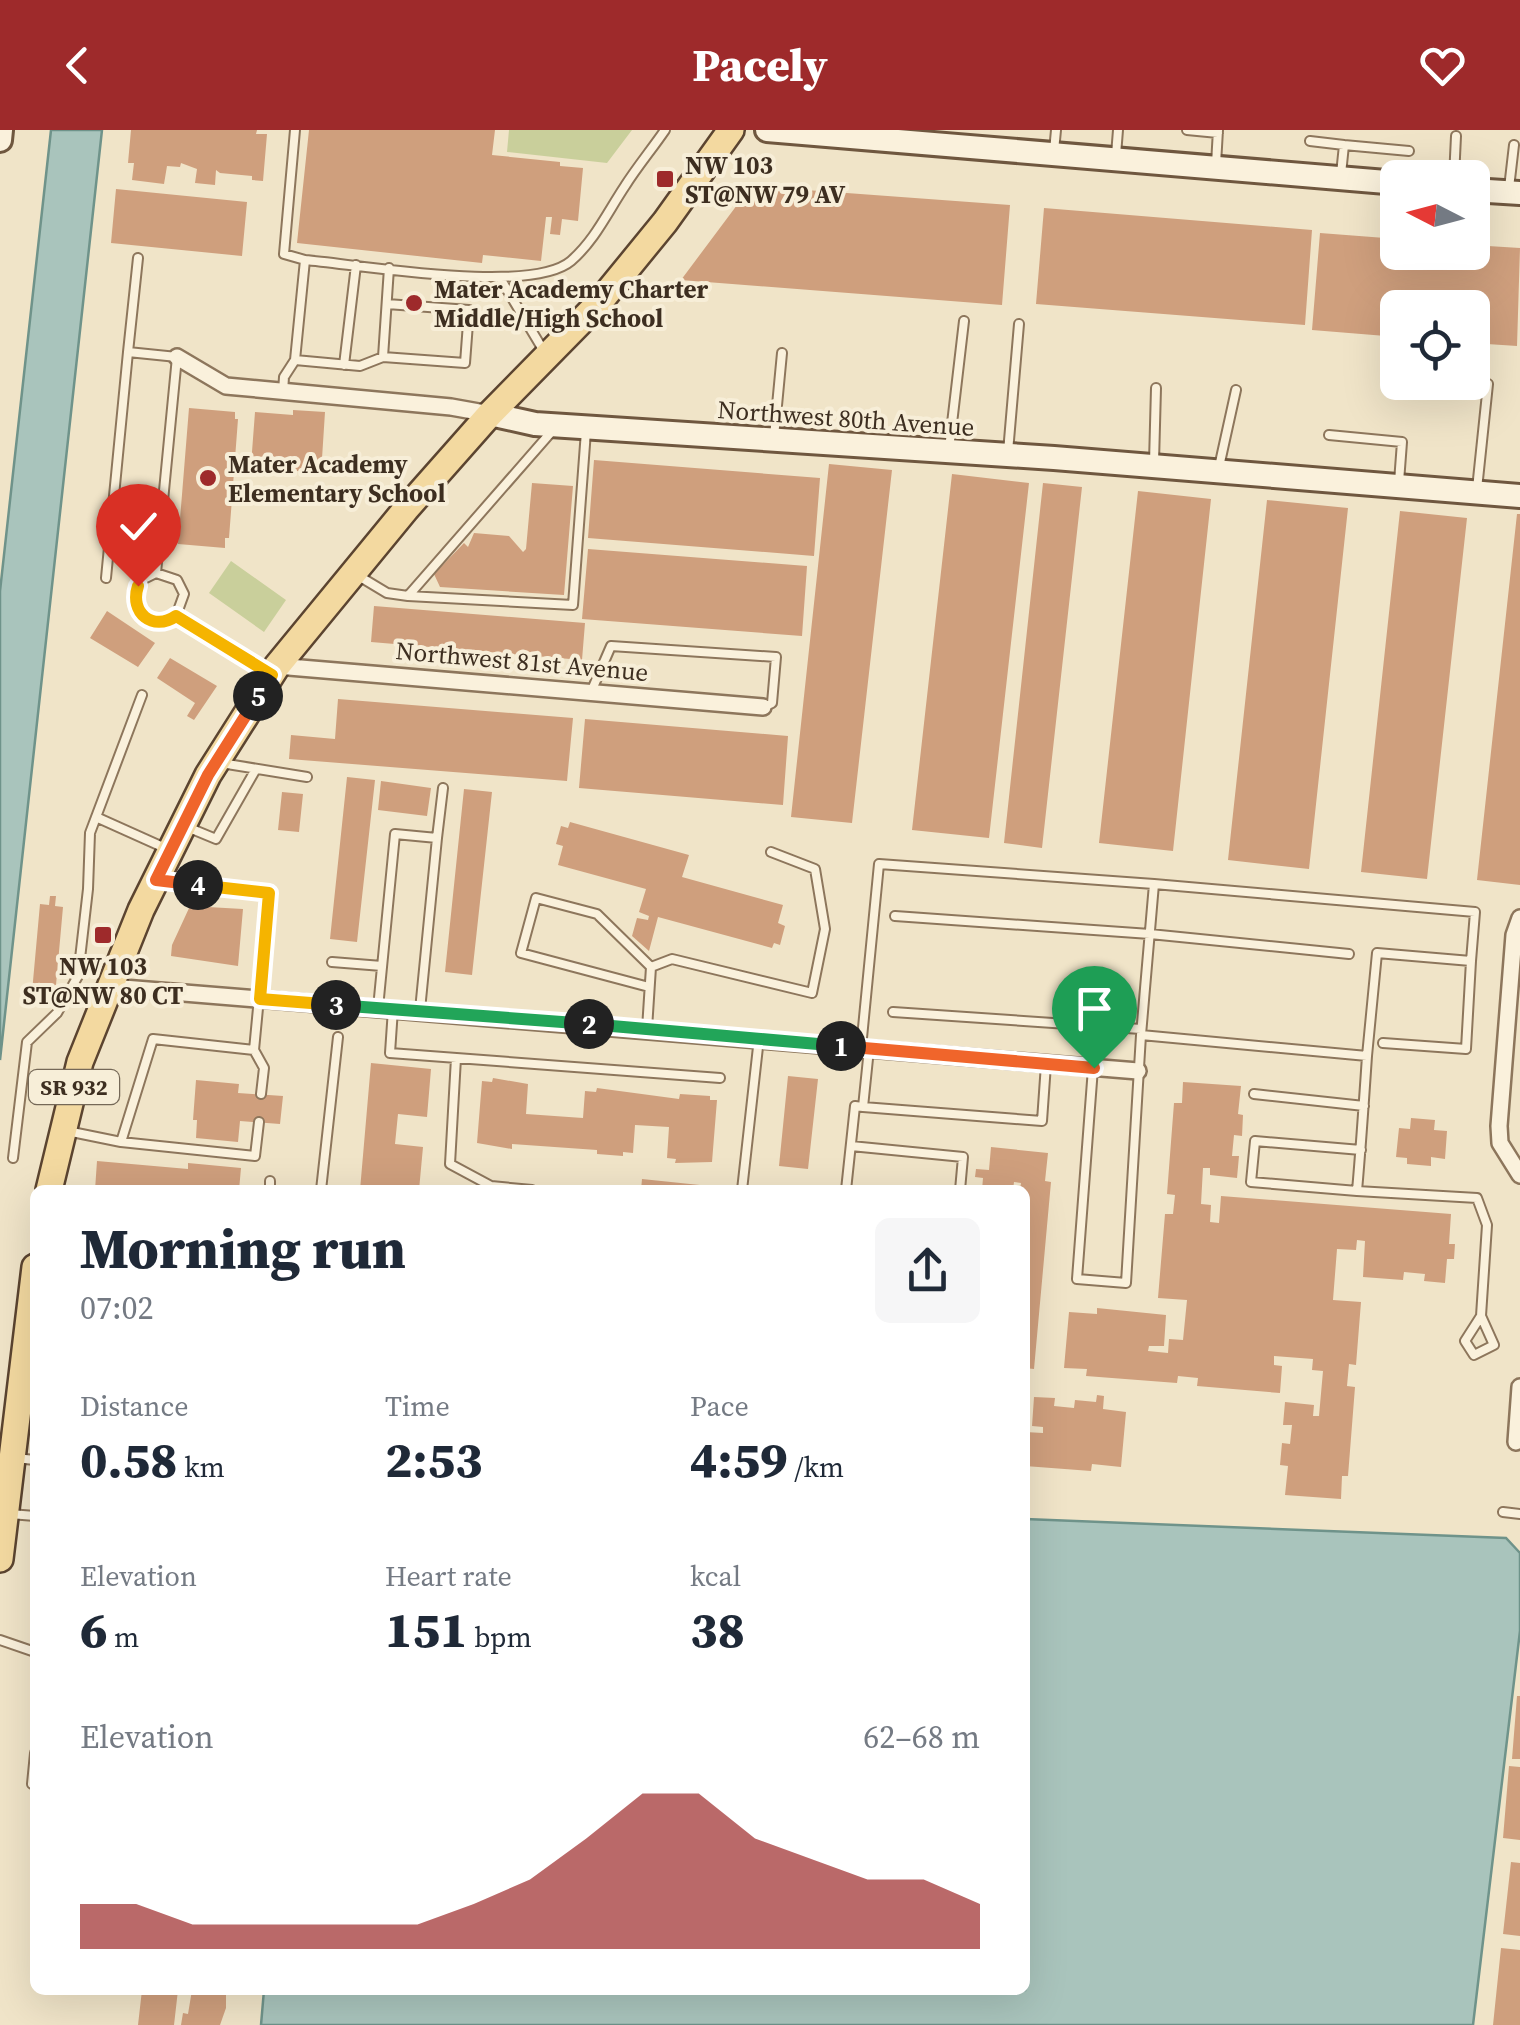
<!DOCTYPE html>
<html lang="en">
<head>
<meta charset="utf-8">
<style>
	:root { --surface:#fff; --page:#f6f6f7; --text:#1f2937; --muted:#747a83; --accent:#9e2a2b }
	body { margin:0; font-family:"Source Serif 4",serif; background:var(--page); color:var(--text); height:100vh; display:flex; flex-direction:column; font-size:38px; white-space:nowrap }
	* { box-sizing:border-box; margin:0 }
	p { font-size:32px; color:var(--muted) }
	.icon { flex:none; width:55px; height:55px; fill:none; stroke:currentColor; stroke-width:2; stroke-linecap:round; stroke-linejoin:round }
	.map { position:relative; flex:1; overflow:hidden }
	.panel { position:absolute; left:30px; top:1055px; width:1000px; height:810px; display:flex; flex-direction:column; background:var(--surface); border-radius:15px; box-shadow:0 10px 40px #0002 }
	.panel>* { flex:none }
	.needle { width:65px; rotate:276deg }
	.tools { position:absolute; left:1380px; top:30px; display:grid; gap:20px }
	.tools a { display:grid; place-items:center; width:110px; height:110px; border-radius:15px; background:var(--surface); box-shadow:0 10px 40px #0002; font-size:50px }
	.pin { position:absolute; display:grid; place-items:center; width:85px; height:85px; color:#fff; margin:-102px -42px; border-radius:50% 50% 50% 0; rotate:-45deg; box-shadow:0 0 10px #0007 }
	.pin .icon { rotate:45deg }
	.km { position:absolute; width:50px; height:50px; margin:-25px; border-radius:50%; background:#222; color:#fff; font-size:28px; line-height:50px; text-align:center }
	.round { display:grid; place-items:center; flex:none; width:105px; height:105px; border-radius:15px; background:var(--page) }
	.head { display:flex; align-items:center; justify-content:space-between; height:170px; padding:0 50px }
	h1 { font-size:55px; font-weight:800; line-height:75px }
	.figures { display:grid; grid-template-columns:repeat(3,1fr); gap:15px; height:170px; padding:10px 50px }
	.figures div { display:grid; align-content:center }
	.figures b { font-size:50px; font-weight:800 }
	.figures small { font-size:28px; font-weight:400 }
	.figures p { font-size:28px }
	.chart { height:280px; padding:20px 50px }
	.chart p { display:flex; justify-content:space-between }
	.chart svg { width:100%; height:180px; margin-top:10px; fill:var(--accent); opacity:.7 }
	header { display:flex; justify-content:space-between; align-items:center; height:130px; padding:0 50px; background:var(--accent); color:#fff; font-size:45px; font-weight:800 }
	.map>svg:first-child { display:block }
</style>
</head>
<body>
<header><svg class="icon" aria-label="back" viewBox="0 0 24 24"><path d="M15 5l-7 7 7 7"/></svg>Pacely<svg class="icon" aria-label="heart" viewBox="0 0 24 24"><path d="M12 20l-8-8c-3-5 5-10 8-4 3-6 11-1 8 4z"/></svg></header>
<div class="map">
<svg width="1520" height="1895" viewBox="0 0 1520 1895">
	<rect width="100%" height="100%" fill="#f0e4c8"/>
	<path fill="#c9cf9b" d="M509,0H632L607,33L507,22Z
		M231,431L286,470L264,502L209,463Z"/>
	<path fill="#a9c4bc" stroke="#6f938a" stroke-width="2.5" d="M51,0H102L0,930V461Z
		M1025,1389L1506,1408L1520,1423V1501L1473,1895H261L264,1860H1025Z"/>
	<path fill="#cf9f7d" d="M131,0H257L256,4H267L263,51L252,50V46L220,43L216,40L215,55L195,53L197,39L181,33L180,37L167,36L164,54L132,50L134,33H128Z
		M309,0H495L492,25L560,32V36L583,38L578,91L562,89L560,105L550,104L552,87H546L541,131L483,125L482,133L297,113Z
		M765,57L1010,75L1002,175L681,150L743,67Z
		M116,59L247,72L242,126L111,113Z
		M1044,78L1312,100L1305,195L1036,174Z
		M1320,103L1398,109V122H1472V115L1520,118L1517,216L1472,213V178H1398V207L1312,200Z
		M189,278L235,282V289H238L229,408H225V418L178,414Z
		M293,280L325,282L321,344L251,335L255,282L293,285Z
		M594,330L820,348L814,426L588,408Z
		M829,334L892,340L852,693L791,687Z
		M952,344L1029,353L989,708L912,700Z
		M532,353L573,356L564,465L440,457L434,444L464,413L468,417L474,403L509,406L523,422L526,419Z
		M1043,353L1082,357L1042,718L1004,713Z
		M1138,361L1211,369L1173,721L1099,713Z
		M1267,370L1348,378L1309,739L1228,730Z
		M1400,381L1467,388L1427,749L1361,742Z
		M1517,384H1520V755L1477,750Z
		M588,419L807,436L802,506L582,489Z
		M374,476L585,493L582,530L371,512Z
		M107,481L155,513L138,537L90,508Z
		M170,528L217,556L194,590L187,586L195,573L157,548Z
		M338,569L573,588L567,651L289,629L291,605L335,609Z
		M585,589L788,606L783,675L579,658Z
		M347,647L375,650L357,812L330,809Z
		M381,651L431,658L427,686L378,680Z
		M464,659L492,662L472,845L445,842Z
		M282,662L303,664L299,702L278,700Z
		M570,692L689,725L682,747L783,775L778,793L785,796L780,815L774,813L772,818L658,787L649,821L632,806L637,788L648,790L649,786L639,782L646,759L558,735L563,716L556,714L561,696L568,698Z
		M50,766H56L55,776L63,777L55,866L48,865V871H38L39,862H32L40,774L49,775Z
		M190,776L243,779L238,836L171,826L172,815Z
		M371,933L431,939L427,987L398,984L395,1014L423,1017L419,1060H360Z
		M788,946L818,949L808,1039L779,1036Z
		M493,948L528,954L526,984L583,988L585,961L596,962L597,958L679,969L680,964L710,966V970H717L712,1032L675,1033L676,1029L667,1028L669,997L635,995L633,1023L623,1022V1026L597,1024V1020L512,1014V1019L477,1013L482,951L492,952Z
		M196,950L239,954L238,963L283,966L280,994L240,991L238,1012L196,1008L197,990H193Z
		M1183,952L1241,956L1238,984L1243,985L1242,1006L1234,1005L1232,1026H1239L1237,1048L1210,1045V1038H1203L1201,1074L1211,1075L1210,1092L1219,1093L1221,1066L1451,1084L1449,1114H1455L1454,1129H1447L1445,1153L1424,1151L1425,1144L1404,1142L1403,1150L1363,1147L1365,1111L1357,1110L1356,1120L1337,1119L1333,1170L1361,1172L1356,1235L1349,1234L1347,1256L1355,1257L1348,1346H1342L1341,1369L1285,1365L1288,1336L1280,1335L1282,1313L1290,1314L1292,1295H1283L1285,1272L1314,1275L1313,1286H1319L1323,1241L1312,1240L1313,1229L1274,1226V1235L1282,1236L1280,1263L1197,1256L1198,1248L1178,1246L1177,1253L1086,1246L1087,1239L1064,1238L1069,1182L1097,1184V1178L1166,1185L1164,1216H1149L1148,1221L1168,1223L1169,1209L1183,1210L1187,1170L1158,1168L1165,1084H1173L1175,1065L1167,1064L1174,973H1182Z
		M1411,988L1435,990L1434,1000L1447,1001L1445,1029L1431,1027V1036L1407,1034V1028L1396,1027L1399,998L1410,999Z
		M991,1017L1048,1023L1045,1051L1051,1052L1034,1239L1025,1238V1060H1020L1021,1053L1014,1052L1013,1060H982L983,1048L975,1047L976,1039L989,1040Z
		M97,1031L188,1039V1033L241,1038L239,1060H95Z
		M642,1049L719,1057V1060H641Z
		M1097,1265L1104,1266L1103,1279L1126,1282L1121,1337L1092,1334L1091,1341L1025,1336V1302L1043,1303V1297L1032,1296L1034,1267L1055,1268L1054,1276L1074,1278L1075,1270L1096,1272Z
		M1517,1566H1520V1629H1512Z
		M1509,1636L1520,1637V1710L1503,1708Z
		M1511,1732L1520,1733V1806L1503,1804Z
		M1501,1818L1520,1820V1895H1493Z
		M142,1860H178L174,1895H138Z
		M192,1860H226V1878L220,1895H181L183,1883L188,1884Z"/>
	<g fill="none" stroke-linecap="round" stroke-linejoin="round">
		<g stroke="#8d765c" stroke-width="12">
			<path id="lane" d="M295,0L284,124L305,130C362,135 531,165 571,131C595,110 607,83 625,56C637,37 652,19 665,0
				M1187,0L1218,3
				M1310,11L1344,15L1341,44
				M1344,15L1409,21
				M1054,21L1056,0
				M1116,25L1118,0
				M1216,34L1218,0
				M1454,48L1456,6
				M1509,58L1514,15
				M138,128L128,222L177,227L156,443
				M305,130L295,230L360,236L383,227
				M500,148L545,223
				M387,174L469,180L465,233L383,227L389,138
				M344,235L356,135
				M283,262L284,247L295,230
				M1329,305L1402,312L1399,352
				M774,307L782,223
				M949,319L964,191
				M1008,322L1019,194
				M1154,332L1156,258
				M1219,337L1236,260
				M1477,359L1488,254
				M357,445L387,463L408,466L553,300
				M106,448L128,222
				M408,466L573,475L586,301
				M176,486L184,464L177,450L156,443L142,450L135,471L141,485L163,493L176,486L270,543
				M591,562L611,516L776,527L772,573L763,577
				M221,633L307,647
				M96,687L165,718
				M187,697L216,709L256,639
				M437,708L443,658
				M895,786L1150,804L1349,824
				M332,832L382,836
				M651,837L672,829L812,863L825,799L815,739L771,722
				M378,878L395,704L437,708L420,880
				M393,879L390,923L720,948
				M893,882L1141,899
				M647,899L651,837L597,784L536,768L521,823L649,857
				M1141,905L1154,754L1475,782L1471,831
				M861,918L879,734L1154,754
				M869,919L863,977L1042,991L1046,934
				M254,920L264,938L261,964
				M1367,926L1377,823L1471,831L1466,919L1383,913
				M456,928L450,1034L491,1056L532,1060
				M1093,938L1077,1149L1126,1153L1141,905L1367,926C1364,971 1361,1016 1357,1061L1251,1052L1255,1011L1361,1020
				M1254,964L1364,976
				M67,1001L121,1012L153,909L254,920L269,763L161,750
				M121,1012L255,1026L259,992
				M851,1016L963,1027L960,1060
				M13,1028L27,912L57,883L78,846L88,759L90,703L142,565
				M270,1060V1051
				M321,1060L338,907
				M742,1060L759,908
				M846,1060L855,976L863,977
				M1357,1061L1477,1068L1487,1095L1481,1186L1465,1211L1474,1225L1494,1215L1481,1186
				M15,1328L35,1330
				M1503,1382L1520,1384
				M10,1384L35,1386
				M0,1510L35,1522
				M32,1654L35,1623"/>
		</g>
		<g stroke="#8d765c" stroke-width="20">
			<path id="street" d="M177,227L226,256L451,277L490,284
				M277,536L763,577
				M1520,788L1514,805L1499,996L1500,1013L1520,1045
				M111,857L1138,941
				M1516,1312L1520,1257"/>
		</g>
		<g stroke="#6f573f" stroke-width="28">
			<path id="secondary" d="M767,0L1398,53
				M0,10L1,0
				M1472,60L1520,63
				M490,284L535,294L1054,328L1520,366"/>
		</g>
		<g stroke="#5b4430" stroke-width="30">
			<path id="primary" d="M49,1060L80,932L141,780L208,645L277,536L406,379L490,284L598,174L665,92L731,0
				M0,1429L35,1137"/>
		</g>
		<use href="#lane" stroke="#faf1dc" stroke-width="8"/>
		<use href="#street" stroke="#faf1dc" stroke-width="15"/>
		<use href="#secondary" stroke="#faf1dc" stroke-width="22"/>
		<use href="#primary" stroke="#f3d9a0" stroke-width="25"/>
	</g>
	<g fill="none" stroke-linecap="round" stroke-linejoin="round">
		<g stroke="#fff" stroke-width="20">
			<path id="split-1" d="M841,916L1094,938"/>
		</g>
		<g stroke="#fff" stroke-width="20">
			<path id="split-2" d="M589,894L841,916"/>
		</g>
		<g stroke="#fff" stroke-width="20">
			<path id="split-3" d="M336,875L589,894"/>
		</g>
		<g stroke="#fff" stroke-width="20">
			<path id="split-4" d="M198,755L269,763L260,869L336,875"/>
		</g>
		<g stroke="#fff" stroke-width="20">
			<path id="split-5" d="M198,755L156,750L208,645L258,566"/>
		</g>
		<g stroke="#fff" stroke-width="20">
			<path id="split-6" d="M138,456C129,483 153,502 176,486L272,545L258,566"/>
		</g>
		<use href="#split-1" stroke="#f0652b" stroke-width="12"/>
		<use href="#split-2" stroke="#22a559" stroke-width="12"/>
		<use href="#split-3" stroke="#22a559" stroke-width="12"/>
		<use href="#split-4" stroke="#f5b400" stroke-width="12"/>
		<use href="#split-5" stroke="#f0652b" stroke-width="12"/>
		<use href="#split-6" stroke="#f5b400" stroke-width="12"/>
	</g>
	<g fill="#9e2a2b" stroke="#f7eed8" stroke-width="4">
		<rect x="655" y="39" width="20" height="20" rx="5"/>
		<circle cx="414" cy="173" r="10"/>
		<circle cx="208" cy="348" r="10"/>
		<rect x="93" y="795" width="20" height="20" rx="5"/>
	</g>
	<g text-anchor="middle" stroke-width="8" stroke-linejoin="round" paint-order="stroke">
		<rect fill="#f7eed8" stroke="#756857" stroke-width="2.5" x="29" y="940" width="90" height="34" rx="8"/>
		<g font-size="22" font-weight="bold" fill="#3d2e20">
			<text x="74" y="965">SR 932</text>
		</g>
		<g font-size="25" font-weight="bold" fill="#3d2e20" stroke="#f7eed8" text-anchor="start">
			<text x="685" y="44">NW 103<tspan x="685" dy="29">ST@NW 79 AV</tspan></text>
			<text x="434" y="168">Mater Academy Charter<tspan x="434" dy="29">Middle/High School</tspan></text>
			<text x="228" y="343">Mater Academy<tspan x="228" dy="29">Elementary School</tspan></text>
			<text x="103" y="845" text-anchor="middle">NW 103<tspan x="103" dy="29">ST@NW 80 CT</tspan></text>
		</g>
		<g font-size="25" fill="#3d2e20" stroke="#f7eed8">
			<text transform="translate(846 288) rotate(4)" y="9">Northwest 80th Avenue</text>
			<text transform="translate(522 531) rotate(5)" y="9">Northwest 81st Avenue</text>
		</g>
	</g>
</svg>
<div class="tools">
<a><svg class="needle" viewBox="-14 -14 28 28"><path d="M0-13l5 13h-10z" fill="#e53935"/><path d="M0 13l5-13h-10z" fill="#747a83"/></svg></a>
<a><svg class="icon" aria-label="locate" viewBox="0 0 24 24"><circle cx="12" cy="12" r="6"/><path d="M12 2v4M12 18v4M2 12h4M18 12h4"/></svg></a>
</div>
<div class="pin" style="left:1094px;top:938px;background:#1e9e55"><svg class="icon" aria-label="arrive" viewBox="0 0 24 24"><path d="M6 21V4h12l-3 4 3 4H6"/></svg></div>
<div class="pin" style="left:138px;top:456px;background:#d93025"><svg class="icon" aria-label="check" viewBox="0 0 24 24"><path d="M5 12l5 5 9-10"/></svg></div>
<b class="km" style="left:841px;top:916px">1</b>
<b class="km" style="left:589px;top:894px">2</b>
<b class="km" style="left:336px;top:875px">3</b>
<b class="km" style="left:198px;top:755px">4</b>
<b class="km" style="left:258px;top:566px">5</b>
<section class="panel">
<div class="head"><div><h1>Morning run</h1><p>07:02</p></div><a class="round"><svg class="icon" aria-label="share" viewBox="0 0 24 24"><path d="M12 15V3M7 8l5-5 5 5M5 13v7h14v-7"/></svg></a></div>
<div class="figures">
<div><p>Distance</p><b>0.58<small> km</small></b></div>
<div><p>Time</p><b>2:53</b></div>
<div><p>Pace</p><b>4:59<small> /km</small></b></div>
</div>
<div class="figures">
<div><p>Elevation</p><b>6<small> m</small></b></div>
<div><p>Heart rate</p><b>151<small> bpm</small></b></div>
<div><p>kcal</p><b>38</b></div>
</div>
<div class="chart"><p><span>Elevation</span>62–68 m</p>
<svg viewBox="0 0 160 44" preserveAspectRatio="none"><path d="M0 44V33L10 33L20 38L30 38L40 38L50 38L60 38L70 33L80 27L90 17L100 6L110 6L120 17L130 22L140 27L150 27L160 33V44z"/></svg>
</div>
</section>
</div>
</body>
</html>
